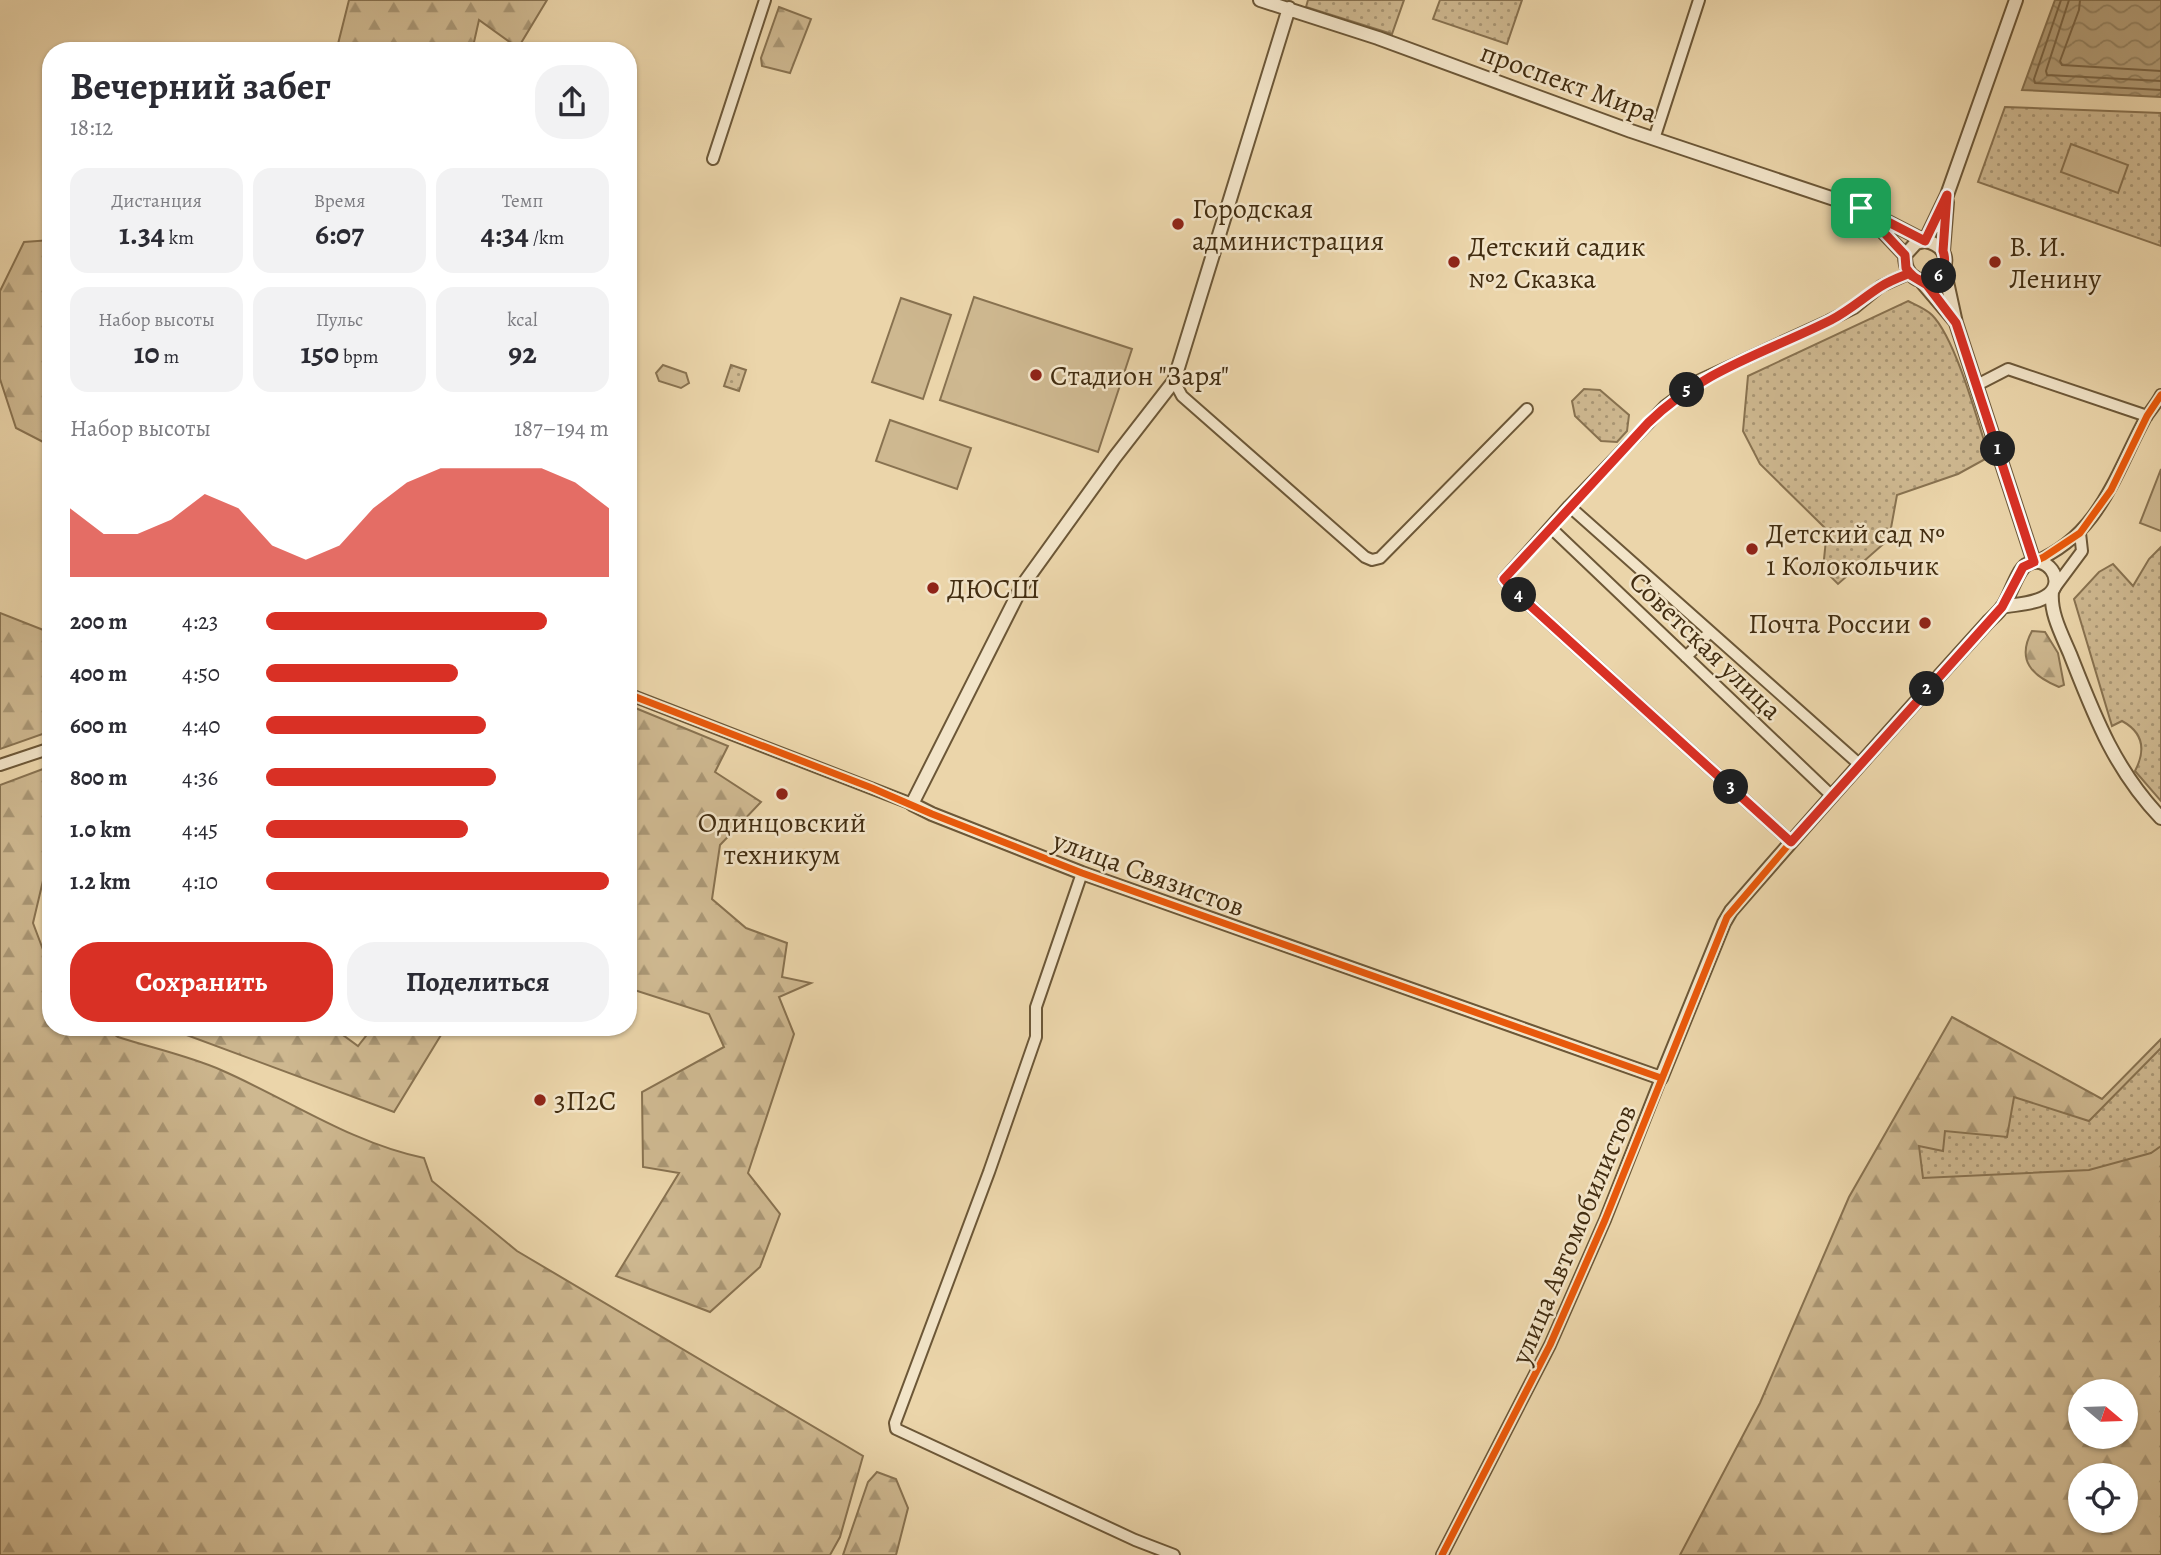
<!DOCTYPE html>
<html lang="ru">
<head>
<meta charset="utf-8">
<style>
	:root { --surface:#fff; --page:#f2f2f3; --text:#2b2b33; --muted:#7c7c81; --accent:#d93025 }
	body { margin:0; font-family:Alegreya,serif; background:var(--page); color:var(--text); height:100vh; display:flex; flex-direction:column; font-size:26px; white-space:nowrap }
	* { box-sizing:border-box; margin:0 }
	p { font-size:23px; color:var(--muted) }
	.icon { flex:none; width:38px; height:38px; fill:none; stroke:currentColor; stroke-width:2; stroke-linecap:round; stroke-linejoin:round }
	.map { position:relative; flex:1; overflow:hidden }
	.panel { position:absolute; left:42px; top:42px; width:595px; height:994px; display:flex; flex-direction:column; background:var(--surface); border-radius:28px; box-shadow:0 2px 5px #0004 }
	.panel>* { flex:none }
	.needle { width:46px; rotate:109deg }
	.controls { position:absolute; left:2068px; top:1379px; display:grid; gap:14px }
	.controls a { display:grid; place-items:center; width:70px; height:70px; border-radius:50%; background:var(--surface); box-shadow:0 2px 5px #0004; font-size:35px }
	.pin { position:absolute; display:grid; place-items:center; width:60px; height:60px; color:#fff; margin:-30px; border-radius:14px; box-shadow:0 4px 10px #0006 }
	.km { position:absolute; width:35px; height:35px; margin:-18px; border-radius:50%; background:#222; color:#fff; font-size:19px; line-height:35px; text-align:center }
	.round { display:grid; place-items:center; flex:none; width:74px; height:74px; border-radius:28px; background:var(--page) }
	.head { display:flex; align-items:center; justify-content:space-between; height:119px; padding:0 28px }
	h1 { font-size:38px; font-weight:700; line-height:52px }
	.metrics { display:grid; grid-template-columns:repeat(3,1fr); gap:10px; height:119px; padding:7px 28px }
	.metrics div { display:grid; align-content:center; border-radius:18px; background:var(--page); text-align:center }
	.metrics b { font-size:30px; font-weight:700 }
	.metrics small { font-size:19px; font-weight:400 }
	.metrics p { font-size:19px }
	.chart { height:196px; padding:14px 28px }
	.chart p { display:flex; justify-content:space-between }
	.chart svg { width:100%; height:126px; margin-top:7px; fill:var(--accent); opacity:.7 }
	.primary-button { display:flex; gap:14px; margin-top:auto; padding:14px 28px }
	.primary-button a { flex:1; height:80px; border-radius:28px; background:var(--accent); color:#fff; font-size:28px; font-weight:700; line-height:80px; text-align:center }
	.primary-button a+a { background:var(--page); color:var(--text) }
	ul { padding:0 28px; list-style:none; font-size:23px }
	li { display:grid; grid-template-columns:112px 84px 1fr; align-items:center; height:52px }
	li i { height:18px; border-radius:9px; background:var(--accent) }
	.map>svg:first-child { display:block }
</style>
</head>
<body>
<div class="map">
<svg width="2161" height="1555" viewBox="0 0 2161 1555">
	<defs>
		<pattern id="forest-firs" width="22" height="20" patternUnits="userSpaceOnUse" patternTransform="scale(1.75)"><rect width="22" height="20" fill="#ceb890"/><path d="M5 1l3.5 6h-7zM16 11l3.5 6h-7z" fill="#a99674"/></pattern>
		<pattern id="park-dots" width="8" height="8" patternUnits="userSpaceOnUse" patternTransform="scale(1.75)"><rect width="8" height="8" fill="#ceb890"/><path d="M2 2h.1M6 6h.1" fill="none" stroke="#a99674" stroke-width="1.8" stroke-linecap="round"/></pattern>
		<pattern id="water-waves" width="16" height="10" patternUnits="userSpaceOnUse" patternTransform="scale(1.75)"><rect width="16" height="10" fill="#b29c76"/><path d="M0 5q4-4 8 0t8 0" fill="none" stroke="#92805f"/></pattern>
	</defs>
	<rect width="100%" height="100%" fill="#ebd5aa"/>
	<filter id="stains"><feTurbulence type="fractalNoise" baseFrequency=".00286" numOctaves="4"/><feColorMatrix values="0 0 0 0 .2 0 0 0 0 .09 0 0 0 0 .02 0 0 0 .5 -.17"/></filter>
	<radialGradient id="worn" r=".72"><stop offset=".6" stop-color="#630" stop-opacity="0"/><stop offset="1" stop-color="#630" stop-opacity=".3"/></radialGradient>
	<path fill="url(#forest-firs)" stroke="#887250" stroke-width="2" fill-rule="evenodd" d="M349,0H547L518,48L479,20L472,51H390L386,48L381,51H344L337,48Z
		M779,7L811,19L790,73L762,66L761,58Z
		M51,240V446L16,428L0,379V291L24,242Z
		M0,613L51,633V731L0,749Z
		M2032,631L2045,632L2058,653L2064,685L2059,687C2032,676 2016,660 2032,631Z
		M628,705L728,746L715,772L761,802L720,845L712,899L746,928L787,943L782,977L811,983L779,997L794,1034L748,1173L780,1214L760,1267L710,1312L616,1276L679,1173L643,1167L642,1092L724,1047L709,1014L628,988Z
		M51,766V847L33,923L51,971V1027H104L118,1037C152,1048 189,1056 221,1070C288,1099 351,1143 424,1158L432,1181L517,1251L863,1456L840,1537L830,1555H0V785Z
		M1952,1017L2102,1099L2161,1039V1555H1680L1760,1403L1849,1197ZM2081,1391H2126V1437H2081ZM2081,1475H2126V1521H2081Z
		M165,1027H332L358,1046L373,1027H440L441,1035L394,1112Z
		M877,1472L896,1479L908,1508L896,1555H843L868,1482Z"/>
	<path fill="url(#park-dots)" stroke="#887250" stroke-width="2" d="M1308,0H1404L1392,34L1306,7Z
		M1440,0H1522L1507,44L1433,19Z
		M2005,107L2161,113V246L1978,182Z
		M1908,301C1916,305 1926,309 1932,315C1956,339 1978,422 1989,457L1958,474L1897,495L1889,539L1838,584L1823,569L1827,530L1760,464L1743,431L1748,376Z
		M731,365L746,370L739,391L724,386Z
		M1584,389L1600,390L1629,415L1627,431L1617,442L1601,441L1575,416L1572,401Z
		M2161,547V801L2135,771C2146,750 2144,733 2122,721L2112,726L2074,599L2099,572L2113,564L2133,586L2149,559Z
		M2161,1048V1146L2151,1153L2089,1170L1923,1178L1919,1146L1943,1151L1945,1131L2007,1137L2014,1097L2089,1121Z"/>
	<path fill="#ceb890" stroke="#887250" stroke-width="2" d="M2071,144L2128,165L2118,193L2061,172Z
		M974,297L1132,349L1098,452L940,400Z
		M901,298L951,315L923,399L872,382Z
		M663,365L686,373L689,383L681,388L659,381L656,373Z
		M890,420L971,448L957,489L876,461Z
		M2161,469V531L2140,523Z"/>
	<path fill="url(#water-waves)" stroke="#85704e" stroke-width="2" d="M2055,0H2161V97L2022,90Z"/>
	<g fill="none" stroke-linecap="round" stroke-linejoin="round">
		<path stroke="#7a6444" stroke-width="2" d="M2061,0L2034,79L2035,83L2161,90
			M2069,0L2046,71L2047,75L2161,81
			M2080,0L2079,10L2060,61L2062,65L2161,71"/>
		<g stroke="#6c5737" stroke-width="14">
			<path id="minor" d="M1654,139L1699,0
				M713,159L765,0
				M1174,381L1182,396L1365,557L1372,560L1380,558L1527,409
				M1977,385L2008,369L2147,416
				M1569,506L1859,764
				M1551,528L1831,795
				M2034,562C2100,535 2115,474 2146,417C2151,410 2157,403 2161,395
				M2053,590L2082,551L2080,533
				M1686,657L1710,632
				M628,694L912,804
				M0,765L51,748
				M1791,842L1512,589L1504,579L1569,506L1665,406L1700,380L1828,321L1854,308L1881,286L1910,273
				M1082,873L1036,1007V1037L989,1172L895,1423L896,1429L1135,1540L1174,1555
				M1442,1555L1550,1345L1605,1220L1661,1078"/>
		</g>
		<g stroke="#6c5737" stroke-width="16">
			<path id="tertiary" d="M1260,0L1378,38L1631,131L1861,208L1925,241C1961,247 1943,292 1917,279C1907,274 1905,265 1905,255L1916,243L1925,241
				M1289,8L1174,381L1115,457L1022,586L912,804L932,814L1082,873L1661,1078L1724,923L1731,911C1815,814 1902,717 1988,622C1993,617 1999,612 2003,606C2010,596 2017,571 2026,565C2046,552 2067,581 2048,595C2037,604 2016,604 2002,607
				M1866,214L1905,255
				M1925,241L1947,195L2016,0
				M1943,251L1947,202
				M1944,268L1956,323L2034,562
				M1921,281L1955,321
				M2052,592C2050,613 2062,635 2070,654C2094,715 2114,769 2161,818"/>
		</g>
		<use href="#minor" stroke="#f2e4c8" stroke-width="10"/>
		<use href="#tertiary" stroke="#f2e4c8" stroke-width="12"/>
		<g stroke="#f2e4c8" stroke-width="11">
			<path id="cycleway" d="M628,694L872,788L932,814L1082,873L1661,1078
				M1791,842L1512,589L1504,579L1569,506L1665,406L1700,380L1828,321L1854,308L1881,286L1910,273
				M1442,1555L1550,1345L1605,1220L1727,917L1831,795L2002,607L2023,567L2044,557L2080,533L2111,490L2147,416L2161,395"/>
		</g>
		<use href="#cycleway" stroke="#e8590c" stroke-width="7"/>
	</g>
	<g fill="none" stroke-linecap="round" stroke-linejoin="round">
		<g stroke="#fff" stroke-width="14">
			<path id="route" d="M1861,208L1905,255L1906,268L1912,276L1927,285L1956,323L2034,562L2023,567L2002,607L1791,842L1512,589L1504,579L1648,423C1702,370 1765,353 1831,320C1850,310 1863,298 1880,287C1889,281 1900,277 1910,273C1927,292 1951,275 1943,251L1947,195L1925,241L1861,208"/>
		</g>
		<use href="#route" stroke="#d93025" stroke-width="9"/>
	</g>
	<g fill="#8f2418" stroke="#f2e4c8" stroke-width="2.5">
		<circle cx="1178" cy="224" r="7"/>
		<circle cx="1454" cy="262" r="7"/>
		<circle cx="1995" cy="262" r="7"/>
		<circle cx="1036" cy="375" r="7"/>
		<circle cx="1752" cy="549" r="7"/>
		<circle cx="933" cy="588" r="7"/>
		<circle cx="1925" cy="623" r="7"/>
		<circle cx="782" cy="794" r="7"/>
		<circle cx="540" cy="1100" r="7"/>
	</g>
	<g text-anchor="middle" stroke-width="5" stroke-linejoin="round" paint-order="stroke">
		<g font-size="28" fill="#422d11" stroke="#f2e4c8">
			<text transform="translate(1569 82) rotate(20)" y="10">проспект Мира</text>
			<text transform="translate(1706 645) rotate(44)" y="10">Советская улица</text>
			<text transform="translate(1149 873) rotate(20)" y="10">улица Связистов</text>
			<text transform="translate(1573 1234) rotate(-67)" y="10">улица Автомобилистов</text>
		</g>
		<g font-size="28" fill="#422d11" stroke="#f2e4c8" text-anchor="start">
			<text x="1192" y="218">Городская<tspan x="1192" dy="32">администрация</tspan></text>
			<text x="1468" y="256">Детский садик<tspan x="1468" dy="32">№2 Сказка</tspan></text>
			<text x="2009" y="256">В. И.<tspan x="2009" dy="32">Ленину</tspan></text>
			<text x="1050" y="385">Стадион "Заря"</text>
			<text x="1766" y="543">Детский сад №<tspan x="1766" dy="32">1 Колокольчик</tspan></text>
			<text x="947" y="598">ДЮСШ</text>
			<text x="1911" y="633" text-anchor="end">Почта России</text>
			<text x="782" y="832" text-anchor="middle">Одинцовский<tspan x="782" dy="32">техникум</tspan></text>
			<text x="554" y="1110">3П2С</text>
		</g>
	</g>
	<rect width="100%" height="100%" filter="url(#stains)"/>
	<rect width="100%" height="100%" fill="url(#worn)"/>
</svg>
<div class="controls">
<a><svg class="needle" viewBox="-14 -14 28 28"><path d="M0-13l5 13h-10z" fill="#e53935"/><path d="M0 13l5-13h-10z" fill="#7c7c81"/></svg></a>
<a><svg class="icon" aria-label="locate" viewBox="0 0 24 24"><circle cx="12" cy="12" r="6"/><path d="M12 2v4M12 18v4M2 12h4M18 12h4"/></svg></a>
</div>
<div class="pin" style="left:1861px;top:208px;background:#1e9e55"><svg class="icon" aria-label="arrive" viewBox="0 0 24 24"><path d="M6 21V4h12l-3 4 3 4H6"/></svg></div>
<b class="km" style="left:1998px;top:449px">1</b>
<b class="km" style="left:1927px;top:689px">2</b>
<b class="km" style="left:1731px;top:787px">3</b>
<b class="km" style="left:1519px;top:595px">4</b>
<b class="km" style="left:1687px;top:390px">5</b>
<b class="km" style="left:1939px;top:276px">6</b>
<section class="panel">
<div class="head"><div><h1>Вечерний забег</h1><p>18:12</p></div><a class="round"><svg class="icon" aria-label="share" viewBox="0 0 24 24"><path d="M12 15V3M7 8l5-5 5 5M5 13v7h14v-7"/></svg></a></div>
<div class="metrics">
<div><p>Дистанция</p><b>1.34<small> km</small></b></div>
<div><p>Время</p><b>6:07</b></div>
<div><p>Темп</p><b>4:34<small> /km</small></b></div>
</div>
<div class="metrics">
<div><p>Набор высоты</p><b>10<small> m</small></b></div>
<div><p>Пульс</p><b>150<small> bpm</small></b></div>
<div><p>kcal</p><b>92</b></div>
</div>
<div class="chart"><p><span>Набор высоты</span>187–194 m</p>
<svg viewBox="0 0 160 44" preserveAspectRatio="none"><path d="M0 44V20L10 29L20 29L30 24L40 15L50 20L60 33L70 38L80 33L90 20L100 11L110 6L120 6L130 6L140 6L150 11L160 20V44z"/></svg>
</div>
<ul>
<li><b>200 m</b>4:23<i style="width:82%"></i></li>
<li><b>400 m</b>4:50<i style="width:56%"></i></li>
<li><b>600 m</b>4:40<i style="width:64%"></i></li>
<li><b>800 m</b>4:36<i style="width:67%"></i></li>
<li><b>1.0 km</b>4:45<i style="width:59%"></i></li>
<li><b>1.2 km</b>4:10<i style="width:100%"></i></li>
</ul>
<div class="primary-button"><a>Сохранить</a><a>Поделиться</a></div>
</section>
</div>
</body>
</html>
